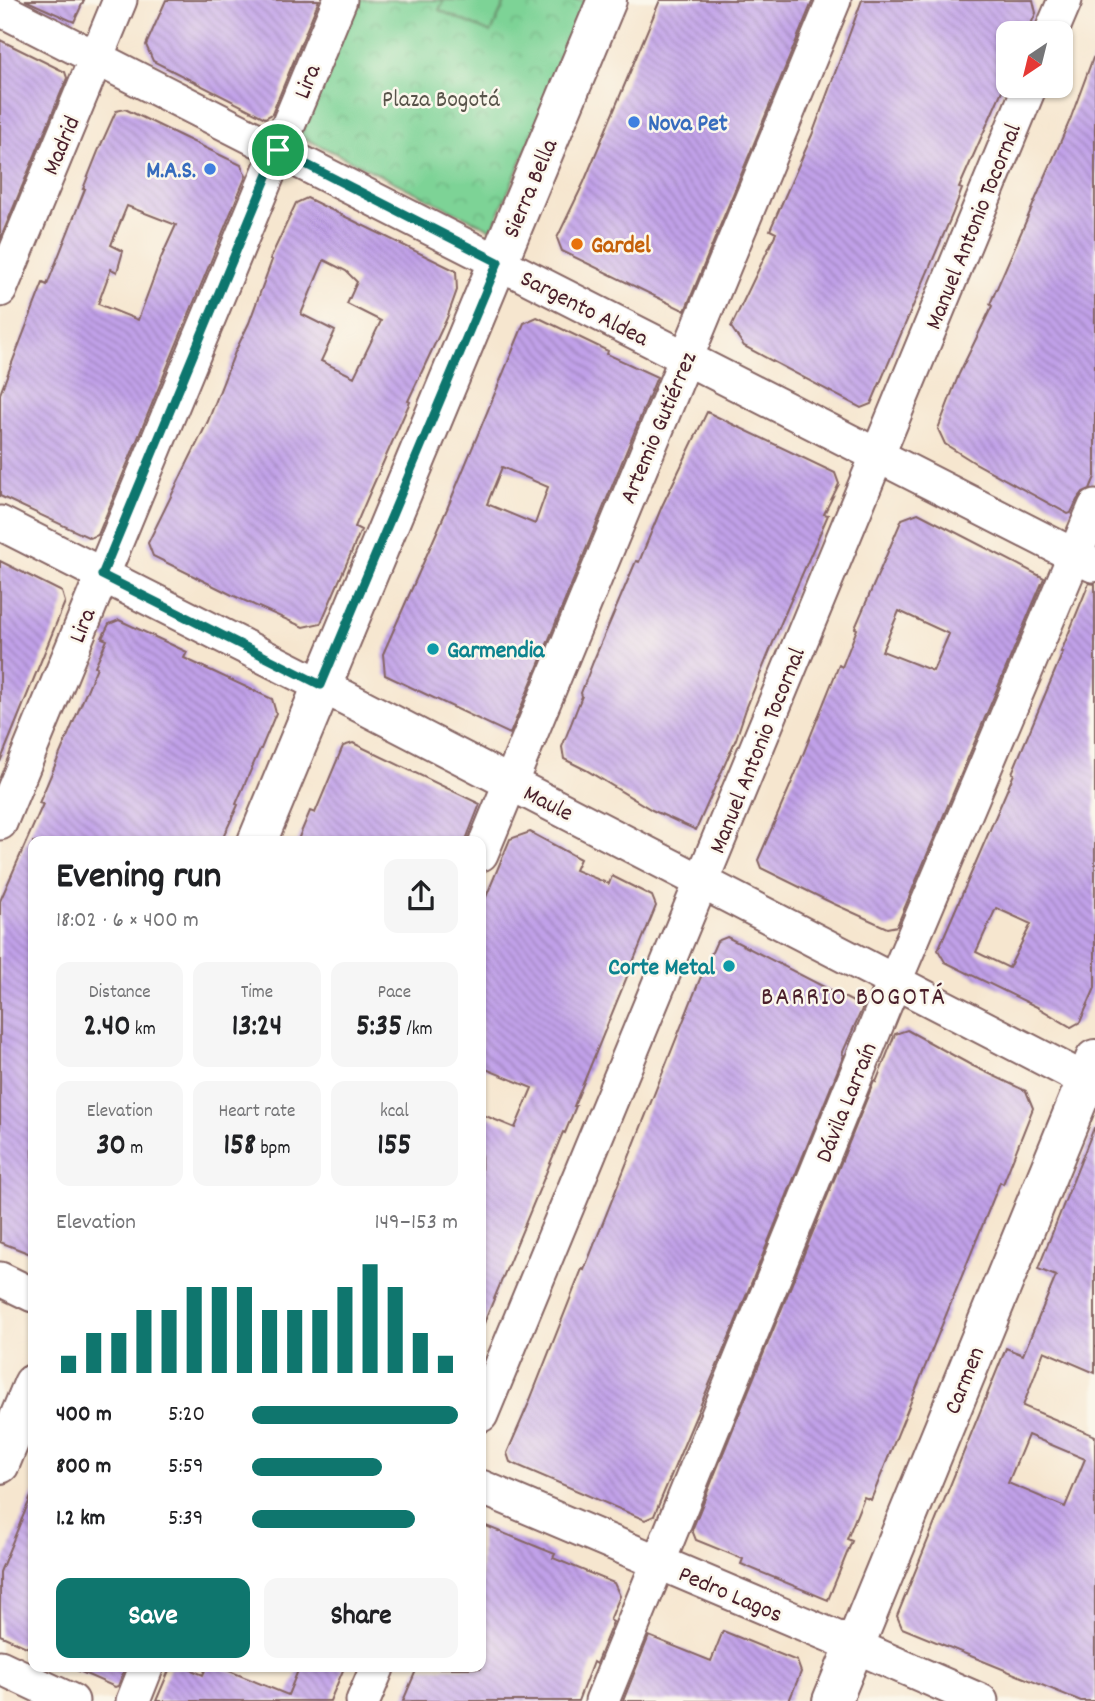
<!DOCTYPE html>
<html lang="en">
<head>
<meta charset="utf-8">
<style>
	:root { --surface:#fff; --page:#f6f6f6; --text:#202124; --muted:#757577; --accent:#0f766e }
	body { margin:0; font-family:Dekko,sans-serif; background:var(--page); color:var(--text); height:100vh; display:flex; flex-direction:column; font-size:26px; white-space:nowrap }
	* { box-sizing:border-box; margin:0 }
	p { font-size:23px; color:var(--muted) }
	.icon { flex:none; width:38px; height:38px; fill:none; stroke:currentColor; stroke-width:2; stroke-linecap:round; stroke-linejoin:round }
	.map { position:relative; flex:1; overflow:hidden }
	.drawer { position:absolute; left:28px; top:836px; width:458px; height:836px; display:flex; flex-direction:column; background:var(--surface); border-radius:14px; box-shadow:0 2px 5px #0004 }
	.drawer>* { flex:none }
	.needle { width:46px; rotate:215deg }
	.buttons { position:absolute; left:996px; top:21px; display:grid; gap:14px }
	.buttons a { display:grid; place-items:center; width:77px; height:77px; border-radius:14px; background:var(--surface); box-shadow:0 2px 5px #0004; font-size:35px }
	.pin { position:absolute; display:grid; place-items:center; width:60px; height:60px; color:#fff; margin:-30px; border:4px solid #fff; border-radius:50%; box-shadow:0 2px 7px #0007 }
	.round { display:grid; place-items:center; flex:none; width:74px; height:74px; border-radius:14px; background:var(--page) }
	.overview { display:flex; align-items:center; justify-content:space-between; height:119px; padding:0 28px }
	h1 { font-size:38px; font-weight:700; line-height:52px }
	.metrics { display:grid; grid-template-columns:repeat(3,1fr); gap:10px; height:119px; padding:7px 28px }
	.metrics div { display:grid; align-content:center; border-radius:14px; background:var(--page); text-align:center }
	.metrics b { font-size:30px; font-weight:700 }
	.metrics small { font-size:19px; font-weight:400 }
	.metrics p { font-size:19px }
	.chart { height:196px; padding:14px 28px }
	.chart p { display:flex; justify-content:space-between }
	.chart svg { width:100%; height:126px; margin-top:7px; stroke:var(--accent); stroke-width:6 }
	.cta { display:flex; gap:14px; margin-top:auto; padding:14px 28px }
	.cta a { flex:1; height:80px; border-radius:14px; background:var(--accent); color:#fff; font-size:28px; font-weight:700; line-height:80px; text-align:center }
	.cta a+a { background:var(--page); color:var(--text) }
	ul { padding:0 28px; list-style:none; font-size:23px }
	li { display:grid; grid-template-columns:112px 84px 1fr; align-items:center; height:52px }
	li i { height:18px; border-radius:9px; background:var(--accent) }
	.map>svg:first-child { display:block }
</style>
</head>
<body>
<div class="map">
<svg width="1095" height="1701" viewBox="0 0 1095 1701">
	<defs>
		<pattern id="park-crowns" width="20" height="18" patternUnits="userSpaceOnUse" patternTransform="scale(1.75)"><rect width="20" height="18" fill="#7dd396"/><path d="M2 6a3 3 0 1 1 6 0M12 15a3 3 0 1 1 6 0" fill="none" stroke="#6eb581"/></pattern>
		<pattern id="building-back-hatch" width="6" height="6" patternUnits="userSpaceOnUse" patternTransform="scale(1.75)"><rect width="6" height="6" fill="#c1a1e9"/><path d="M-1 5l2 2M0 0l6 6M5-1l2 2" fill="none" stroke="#9f83bd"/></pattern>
	</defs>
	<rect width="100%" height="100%" fill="#fbf7ec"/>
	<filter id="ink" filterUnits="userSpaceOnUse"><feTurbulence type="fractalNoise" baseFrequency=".0143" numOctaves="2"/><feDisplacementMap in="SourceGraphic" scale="14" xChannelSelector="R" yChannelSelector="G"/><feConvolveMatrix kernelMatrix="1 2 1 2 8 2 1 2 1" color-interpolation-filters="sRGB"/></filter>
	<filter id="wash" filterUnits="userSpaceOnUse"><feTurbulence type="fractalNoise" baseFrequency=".00686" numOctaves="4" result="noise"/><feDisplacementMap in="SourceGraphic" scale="28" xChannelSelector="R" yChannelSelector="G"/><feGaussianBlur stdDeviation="1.57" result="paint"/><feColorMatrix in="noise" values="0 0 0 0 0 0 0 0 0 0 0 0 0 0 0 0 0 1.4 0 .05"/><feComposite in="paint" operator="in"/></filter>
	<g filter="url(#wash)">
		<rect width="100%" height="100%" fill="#f6e6cf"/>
		<path fill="url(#park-crowns)" stroke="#647960" stroke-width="2" d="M356,0H590L492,230L300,136Z"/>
		<path fill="#7dd396" stroke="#647960" stroke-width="2" d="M444,0H506L491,33L439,10Z"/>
		<g id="blocks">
			<path fill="url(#building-back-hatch)" fill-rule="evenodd" d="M25,0H84L74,22Z
				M166,0H319L272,114L265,118L153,61L146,45Z
				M660,0H813L685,311L562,251L557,238L584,182Z
				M862,0H1033L1036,13L1027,33H1008V77L959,188L962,189L952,215L871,404L861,408L744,346L731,327L776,233L770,230L812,135Z
				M0,40L65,72L67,78L0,240Z
				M1093,58L1095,59V477L1090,489L1083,492L1077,500L1071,513L1068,514L975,463L945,444L938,429L959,374L992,306L990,304L1070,120Z
				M125,109L241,165L246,176L98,535L90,538L0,496V394L43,283L47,285L85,189H83L99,149L116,111ZM127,206L176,225L161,258L138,320L98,304L111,269L117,272L123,251L111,245Z
				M307,198L456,271L457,290L447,318L408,401L410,402L367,499L355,527L361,530L321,623L303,627L232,595L153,556L148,543L208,421L235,352L249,323L272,260L270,259L296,203ZM324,260L346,271L357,282L347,304L381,321L354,377L321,361L335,331L301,314Z
				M537,317L608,351L607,354L657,377L510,734L385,675L383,654L447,509L524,323ZM502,467L548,487L535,524L487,504Z
				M707,412L835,473L839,484L824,514L828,515L781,623L746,709L736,739L696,830L652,810L586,770L564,759L562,747L582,696L581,693L593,662L636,561L639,562L662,506Z
				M918,513L1044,578L897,926L887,928L832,903L761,868L758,860L794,777L839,665L842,667L857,629L855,628L902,519ZM899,611L949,634L933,671L882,651Z
				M0,561L62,592L65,602L0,762Z
				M1089,583L1095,584V988L1080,1022L1071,1027L1037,1007L945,962L938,950L1014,774L1012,773L1063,652H1061ZM996,908L1031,924L1009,968L976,952Z
				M119,620L187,652L184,658L272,699L276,713L261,749H260L236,804L238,805L221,842H33V1255L0,1242V901L43,804L39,803L97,667L95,666L107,640L102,638L109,624Z
				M353,743L480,804L465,842H297L310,811L315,813L343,746Z
				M530,832L580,859L575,870L609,884L612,876L652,896L656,906L574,1106H576L565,1133L563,1132L482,1328L481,1114L515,1128L532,1088L481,1067V909L510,839Z
				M727,937L863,1007L842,1054L844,1055L733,1328L654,1516L645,1520L510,1462L507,1453L528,1405L582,1269L584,1270L700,979L717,941Z
				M907,1030L971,1065L1026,1091L1033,1108L1003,1184L1000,1182L871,1500L864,1497L847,1539L852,1541L828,1600L741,1564L743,1559L696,1540L692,1530L874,1081L876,1082L895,1034Z
				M1094,1128H1095V1373L1044,1351L1023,1406L1095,1436V1701H1081L902,1628L897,1616L1006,1348L1023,1355L1056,1276L1038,1269ZM1028,1435L1085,1459L1065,1507L1008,1483Z
				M33,1492V1650L0,1635V1572Z
				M481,1524L555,1554L553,1558L614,1583L620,1596L610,1620L613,1622L596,1664L593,1662L578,1701H403L417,1668H481Z
				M723,1631L797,1661L801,1672L789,1701H623L649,1636L711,1661Z
				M72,1668H125L118,1686L115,1687Z
				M170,1668H187L203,1675L206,1668H222L288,1695L299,1668H344L330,1701H156Z"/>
		</g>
	</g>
	<g filter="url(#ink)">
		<use href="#blocks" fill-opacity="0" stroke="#866564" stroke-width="2"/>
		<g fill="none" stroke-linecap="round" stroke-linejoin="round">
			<g stroke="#866564" stroke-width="37">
				<path id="minor" d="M0,9L1093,565
					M1051,33L1065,0
					M0,290L120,0
					M0,523L346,698L1095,1085
					M0,823L340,0
					M481,854L834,0
					M0,1279L33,1295
					M481,1415L1030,86
					M481,1487L837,1638L981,1701
					M0,1667L72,1701
					M133,1701L146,1668
					M363,1701L377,1668
					M602,1701L883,1009L1095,507"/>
			</g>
			<g stroke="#866564" stroke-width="42">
				<path id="major" d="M257,842L607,0
					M0,1464L33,1384
					M832,1701L1095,1059"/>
			</g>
			<use href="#minor" stroke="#fff" stroke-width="33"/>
			<use href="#major" stroke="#fff" stroke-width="38"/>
		</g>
	</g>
	<g fill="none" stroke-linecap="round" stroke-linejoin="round" filter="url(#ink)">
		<g stroke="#fff" stroke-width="14">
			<path id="route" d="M278,150L498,262L321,685L102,575Z"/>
		</g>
		<use href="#route" stroke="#0f766e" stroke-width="9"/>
	</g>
	<g fill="#3f7fe0" stroke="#fbf7ec" stroke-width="2.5">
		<circle cx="634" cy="122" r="7"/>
		<circle cx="210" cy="169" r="7"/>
	</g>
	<circle fill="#e8710a" stroke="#fbf7ec" stroke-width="2.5" cx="577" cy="244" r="7"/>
	<g fill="#0f9aa8" stroke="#fbf7ec" stroke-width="2.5">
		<circle cx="433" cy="649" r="7"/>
		<circle cx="729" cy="966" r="7"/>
	</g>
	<g text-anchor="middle" stroke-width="5" stroke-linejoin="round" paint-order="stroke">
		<g font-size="24" fill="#4a1f2b" stroke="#fbf7ec">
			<text transform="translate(306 81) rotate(-68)" y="8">Lira</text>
			<text transform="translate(60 145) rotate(-67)" y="8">Madrid</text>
			<text transform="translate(529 188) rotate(-67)" y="8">Sierra Bella</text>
			<text transform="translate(972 226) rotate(-68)" y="8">Manuel Antonio Tocornal</text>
			<text transform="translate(585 307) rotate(27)" y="8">Sargento Aldea</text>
			<text transform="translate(657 427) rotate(-67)" y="8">Artemio Gutiérrez</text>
			<text transform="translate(81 625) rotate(-68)" y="8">Lira</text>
			<text transform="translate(756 750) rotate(-68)" y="8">Manuel Antonio Tocornal</text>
			<text transform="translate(549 802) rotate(27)" y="8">Maule</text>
			<text transform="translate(845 1102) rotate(-68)" y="8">Dávila Larraín</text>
			<text transform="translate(963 1380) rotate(-68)" y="8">Carmen</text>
			<text transform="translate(731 1593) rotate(23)" y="8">Pedro Lagos</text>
		</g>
		<g font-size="24" fill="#59554b" stroke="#fbf7ec">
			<text x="441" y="106">Plaza Bogotá</text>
		</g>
		<g font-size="24" font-weight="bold" fill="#366cbe" stroke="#fbf7ec" text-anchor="start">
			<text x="648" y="130">Nova Pet</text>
			<text x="196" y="177" text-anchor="end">M.A.S.</text>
		</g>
		<g font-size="24" font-weight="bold" fill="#c56008" stroke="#fbf7ec" text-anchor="start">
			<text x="591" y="252">Gardel</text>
		</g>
		<g font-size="24" font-weight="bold" fill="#0d838f" stroke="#fbf7ec" text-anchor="start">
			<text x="447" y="657">Garmendia</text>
			<text x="715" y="974" text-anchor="end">Corte Metal</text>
		</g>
		<g font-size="26" letter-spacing="2" fill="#4a1f2b" stroke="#fbf7ec">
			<text x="854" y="1004">BARRIO BOGOTÁ</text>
		</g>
	</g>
</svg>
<div class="buttons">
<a><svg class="needle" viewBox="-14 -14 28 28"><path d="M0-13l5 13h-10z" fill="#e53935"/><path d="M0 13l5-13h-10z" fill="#757577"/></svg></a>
</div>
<div class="pin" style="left:278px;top:150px;background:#1e9e55"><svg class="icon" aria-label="arrive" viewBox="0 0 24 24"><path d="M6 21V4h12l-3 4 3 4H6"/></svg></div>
<section class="drawer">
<div class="overview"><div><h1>Evening run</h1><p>18:02 · 6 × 400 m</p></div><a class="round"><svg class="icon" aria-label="share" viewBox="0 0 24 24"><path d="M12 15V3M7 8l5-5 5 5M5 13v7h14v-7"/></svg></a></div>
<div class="metrics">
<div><p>Distance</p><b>2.40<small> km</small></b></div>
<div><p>Time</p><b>13:24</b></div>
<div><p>Pace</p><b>5:35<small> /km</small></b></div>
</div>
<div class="metrics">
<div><p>Elevation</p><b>30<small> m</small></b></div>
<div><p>Heart rate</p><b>158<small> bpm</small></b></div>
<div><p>kcal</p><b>155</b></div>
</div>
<div class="chart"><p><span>Elevation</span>149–153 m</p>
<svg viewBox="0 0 160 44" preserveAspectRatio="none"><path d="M5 44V38M15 44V30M25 44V30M35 44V22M45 44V22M55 44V14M65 44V14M75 44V14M85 44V22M95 44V22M105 44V22M115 44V14M125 44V6M135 44V14M145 44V30M155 44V38"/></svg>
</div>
<ul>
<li><b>400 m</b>5:20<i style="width:100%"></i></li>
<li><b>800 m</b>5:59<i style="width:63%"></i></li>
<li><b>1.2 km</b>5:39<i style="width:79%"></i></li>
</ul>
<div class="cta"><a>Save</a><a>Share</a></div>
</section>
</div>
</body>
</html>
